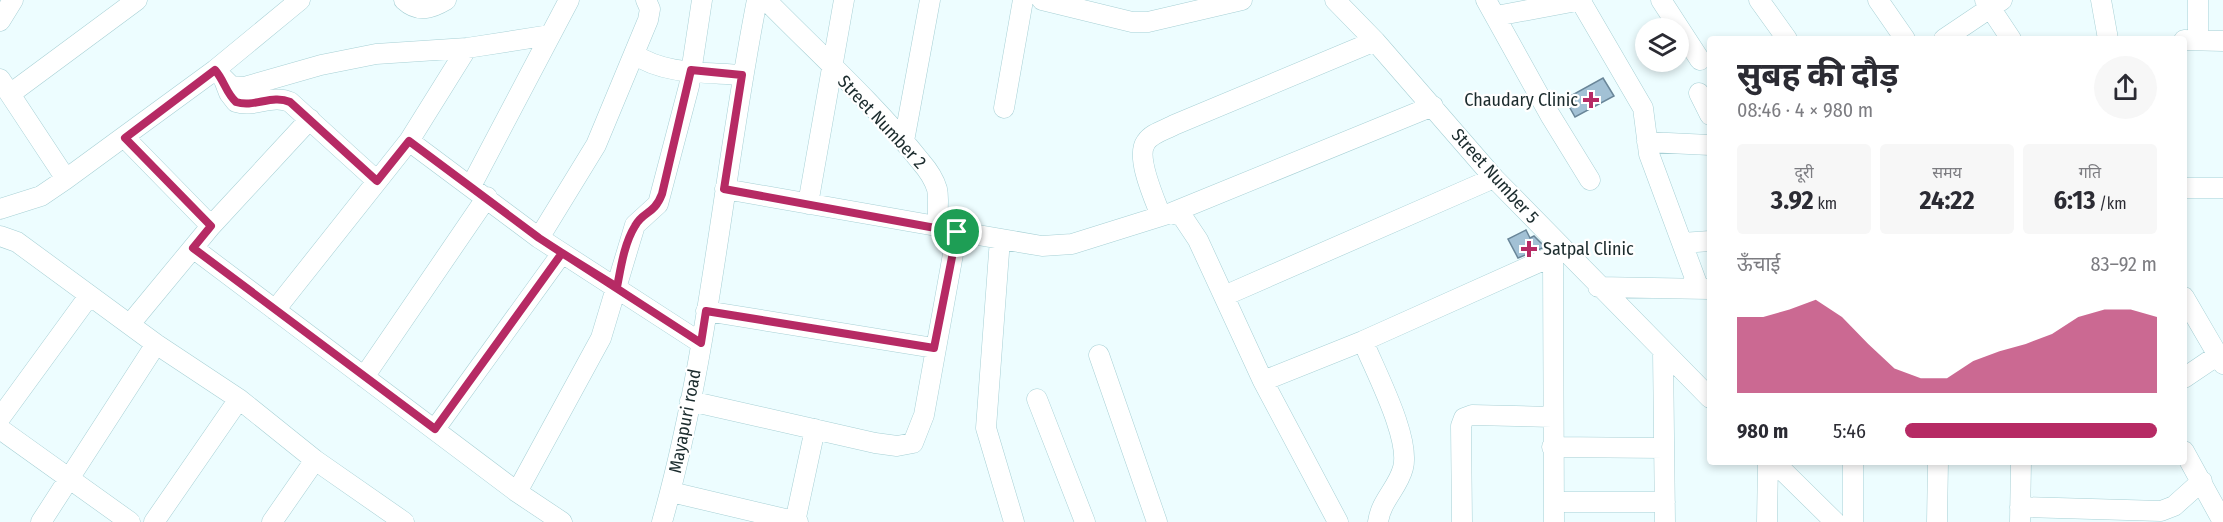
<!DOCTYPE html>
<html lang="hi">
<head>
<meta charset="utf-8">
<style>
	:root { --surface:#fff; --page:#f7f7f7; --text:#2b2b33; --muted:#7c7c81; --accent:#b62a64 }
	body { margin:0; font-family:"Fira Sans Condensed","Noto Sans Devanagari",sans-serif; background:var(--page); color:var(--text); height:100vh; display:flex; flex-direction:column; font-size:22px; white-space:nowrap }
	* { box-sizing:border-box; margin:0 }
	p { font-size:20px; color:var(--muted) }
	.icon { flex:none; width:33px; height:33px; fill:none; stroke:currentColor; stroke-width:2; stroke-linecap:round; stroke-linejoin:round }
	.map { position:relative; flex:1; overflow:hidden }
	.details { position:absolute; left:1707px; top:36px; width:480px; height:429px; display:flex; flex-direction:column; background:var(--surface); border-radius:6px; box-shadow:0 3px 9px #0003 }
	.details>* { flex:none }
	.controls { position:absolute; left:1635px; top:18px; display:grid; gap:12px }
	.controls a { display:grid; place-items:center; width:54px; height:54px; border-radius:50%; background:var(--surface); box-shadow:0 3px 9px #0003; font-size:30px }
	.pin { position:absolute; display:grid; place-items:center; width:51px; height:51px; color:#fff; margin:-26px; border:3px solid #fff; border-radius:50%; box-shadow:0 2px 6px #0007 }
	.round { display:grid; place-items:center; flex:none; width:63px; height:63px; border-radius:32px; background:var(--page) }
	.summary { display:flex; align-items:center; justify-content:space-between; height:102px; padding:0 30px }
	h1 { font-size:33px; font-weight:700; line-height:45px }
	.stats { display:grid; grid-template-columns:repeat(3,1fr); gap:9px; height:102px; padding:6px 30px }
	.stats div { display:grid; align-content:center; border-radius:6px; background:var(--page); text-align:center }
	.stats b { font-size:26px; font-weight:700 }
	.stats small { font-size:16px; font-weight:400 }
	.stats p { font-size:16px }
	.chart { height:168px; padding:12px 30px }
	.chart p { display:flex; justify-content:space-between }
	.chart svg { width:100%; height:108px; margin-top:6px; fill:var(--accent); opacity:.7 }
	ul { padding:0 30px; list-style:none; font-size:20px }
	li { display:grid; grid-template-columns:96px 72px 1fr; align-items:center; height:45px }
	li i { height:15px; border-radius:8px; background:var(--accent) }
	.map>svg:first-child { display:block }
</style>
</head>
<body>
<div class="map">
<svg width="2223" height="522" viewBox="0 0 2223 522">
	<rect width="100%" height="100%" fill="#edfdff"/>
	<path fill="#a2c1d5" stroke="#698699" stroke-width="1.5" d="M1603,78L1614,96L1575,117L1565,99Z
		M1526,230L1530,238L1534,236L1545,247L1518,258L1508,239Z"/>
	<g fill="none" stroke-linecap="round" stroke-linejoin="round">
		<g stroke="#a7d0d5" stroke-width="21">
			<path id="minor" d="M404,0C418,13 431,9 446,0
				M766,0C818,53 875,104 921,162C928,170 934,179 937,189C941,205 931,221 949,230L1042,246L1072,244L1171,213L1182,216L1198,240L1263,381L1338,522
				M1042,0L1132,22H1148L1242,0
				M1335,0L1375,41L1494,178L1710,398
				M1486,0L1550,115L1590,180
				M1580,0L1643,108L1649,154L1699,289
				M1661,0L1700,60
				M1759,0L1787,39
				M1878,0L1905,39
				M1985,0L2011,39
				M2101,0L2108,39
				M2198,0V40
				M1496,16L1582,0
				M0,21L13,0
				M1944,39L2002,0
				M2184,40L2223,41
				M634,54C664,75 707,72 742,75
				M215,70L231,86L244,87L321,65L376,54L467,48L550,35
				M0,79L66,179
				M224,80L229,93L236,102C254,108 272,94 290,102L377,181
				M1699,93L1710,115
				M10,94L137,0
				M1004,108L1023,0
				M125,138L211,226
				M409,141L539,238L701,343
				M904,141L930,0
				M1647,142L1710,145
				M471,186L569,0
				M2184,188H2223
				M725,189L942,227
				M808,204L844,0
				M0,209L41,196L66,179L215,70L300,0
				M1171,213L1433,106
				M1161,216C1155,200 1135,157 1146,142C1152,133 1165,130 1174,125L1375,41
				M0,236L17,242L156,344L239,399L315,460L404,522
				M539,238L596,145L648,20L650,9L646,0
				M1000,239L986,428L1014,522
				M1682,243L1710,241
				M193,248L517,492L562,522
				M1553,256L1554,522
				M1598,287L1709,289
				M1224,296L1494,178
				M2184,297L2223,364
				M275,310L409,141L467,48
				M706,311L934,348
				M130,324L211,226L310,119
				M1363,341C1375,371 1411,438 1403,468C1398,488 1381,500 1378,522
				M1663,351L1665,522
				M1099,355L1157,522
				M364,377L487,197
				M2184,378L2218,355
				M1263,381L1363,341L1564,251
				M1037,399L1085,522
				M690,401L875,443L897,446L913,443L924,415L957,232
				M0,418L89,296
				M0,429L130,522
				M435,429L562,253
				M1552,447L1664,448
				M2184,451L2223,522
				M1774,462L1835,522
				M1853,462V522
				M517,492L601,338L635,225L658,204L689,86L702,0
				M671,492L798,522
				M1554,502H1665
				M2020,507L2161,511L2174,506L2202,481
				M41,522L156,344
				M154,522L239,399
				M272,522L315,460
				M662,522C710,352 723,173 757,0
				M795,522L815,429
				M1462,522L1461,426L1464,418L1472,415L1552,417
				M1767,522L1768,462
				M1937,522L1938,462
				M2020,522L2021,462"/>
		</g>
		<use href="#minor" stroke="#fff" stroke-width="20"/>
	</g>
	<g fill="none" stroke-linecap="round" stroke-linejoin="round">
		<g stroke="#fff" stroke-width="12">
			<path id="route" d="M957,232L934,348L706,311L701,343L539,238L409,141L377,181L290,102C272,94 254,108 236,102C226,93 224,80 215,70L125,138L211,226L193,248L435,429L562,253L617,287C621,267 624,244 635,226C643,211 654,215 662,194L691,70L742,75L724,189L957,232"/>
		</g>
		<use href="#route" stroke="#b62a64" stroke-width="8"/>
	</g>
	<g fill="#b62a64" stroke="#fff" stroke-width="2">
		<path d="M1588 91h6v6h6v6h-6v6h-6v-6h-6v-6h6z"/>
		<path d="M1526 240h6v6h6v6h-6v6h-6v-6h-6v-6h6z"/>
	</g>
	<g text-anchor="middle" stroke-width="4.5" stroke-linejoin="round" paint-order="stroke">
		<g font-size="18" fill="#1b2b2d" stroke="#fff" text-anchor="end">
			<text x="1578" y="106">Chaudary Clinic</text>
			<text x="1543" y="255" text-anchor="start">Satpal Clinic</text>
		</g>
		<g font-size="18" fill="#1b2b2d" stroke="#fff">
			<text transform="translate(882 122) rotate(47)" y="6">Street Number 2</text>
			<text transform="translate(1495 176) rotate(48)" y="6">Street Number 5</text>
			<text transform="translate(685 421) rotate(-79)" y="6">Mayapuri road</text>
		</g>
	</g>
</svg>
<div class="controls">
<a><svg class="icon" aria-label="layers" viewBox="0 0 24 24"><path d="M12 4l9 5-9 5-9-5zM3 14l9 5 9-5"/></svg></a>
</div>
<div class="pin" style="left:957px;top:232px;background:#1e9e55"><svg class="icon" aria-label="arrive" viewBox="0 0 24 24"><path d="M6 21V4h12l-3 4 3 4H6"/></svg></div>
<section class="details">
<div class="summary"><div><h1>सुबह की दौड़</h1><p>08:46 · 4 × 980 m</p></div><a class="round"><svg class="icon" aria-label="share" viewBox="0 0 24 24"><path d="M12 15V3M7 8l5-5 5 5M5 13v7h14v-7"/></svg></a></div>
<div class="stats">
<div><p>दूरी</p><b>3.92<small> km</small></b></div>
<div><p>समय</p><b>24:22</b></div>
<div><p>गति</p><b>6:13<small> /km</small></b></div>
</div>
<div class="chart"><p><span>ऊँचाई</span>83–92 m</p>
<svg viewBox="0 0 160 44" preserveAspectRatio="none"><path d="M0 44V13L10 13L20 10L30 6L40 13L50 24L60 34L70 38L80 38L90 31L100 27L110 24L120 20L130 13L140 10L150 10L160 13V44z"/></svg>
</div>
<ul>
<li><b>980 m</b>5:46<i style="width:100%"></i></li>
</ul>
</section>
</div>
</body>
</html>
